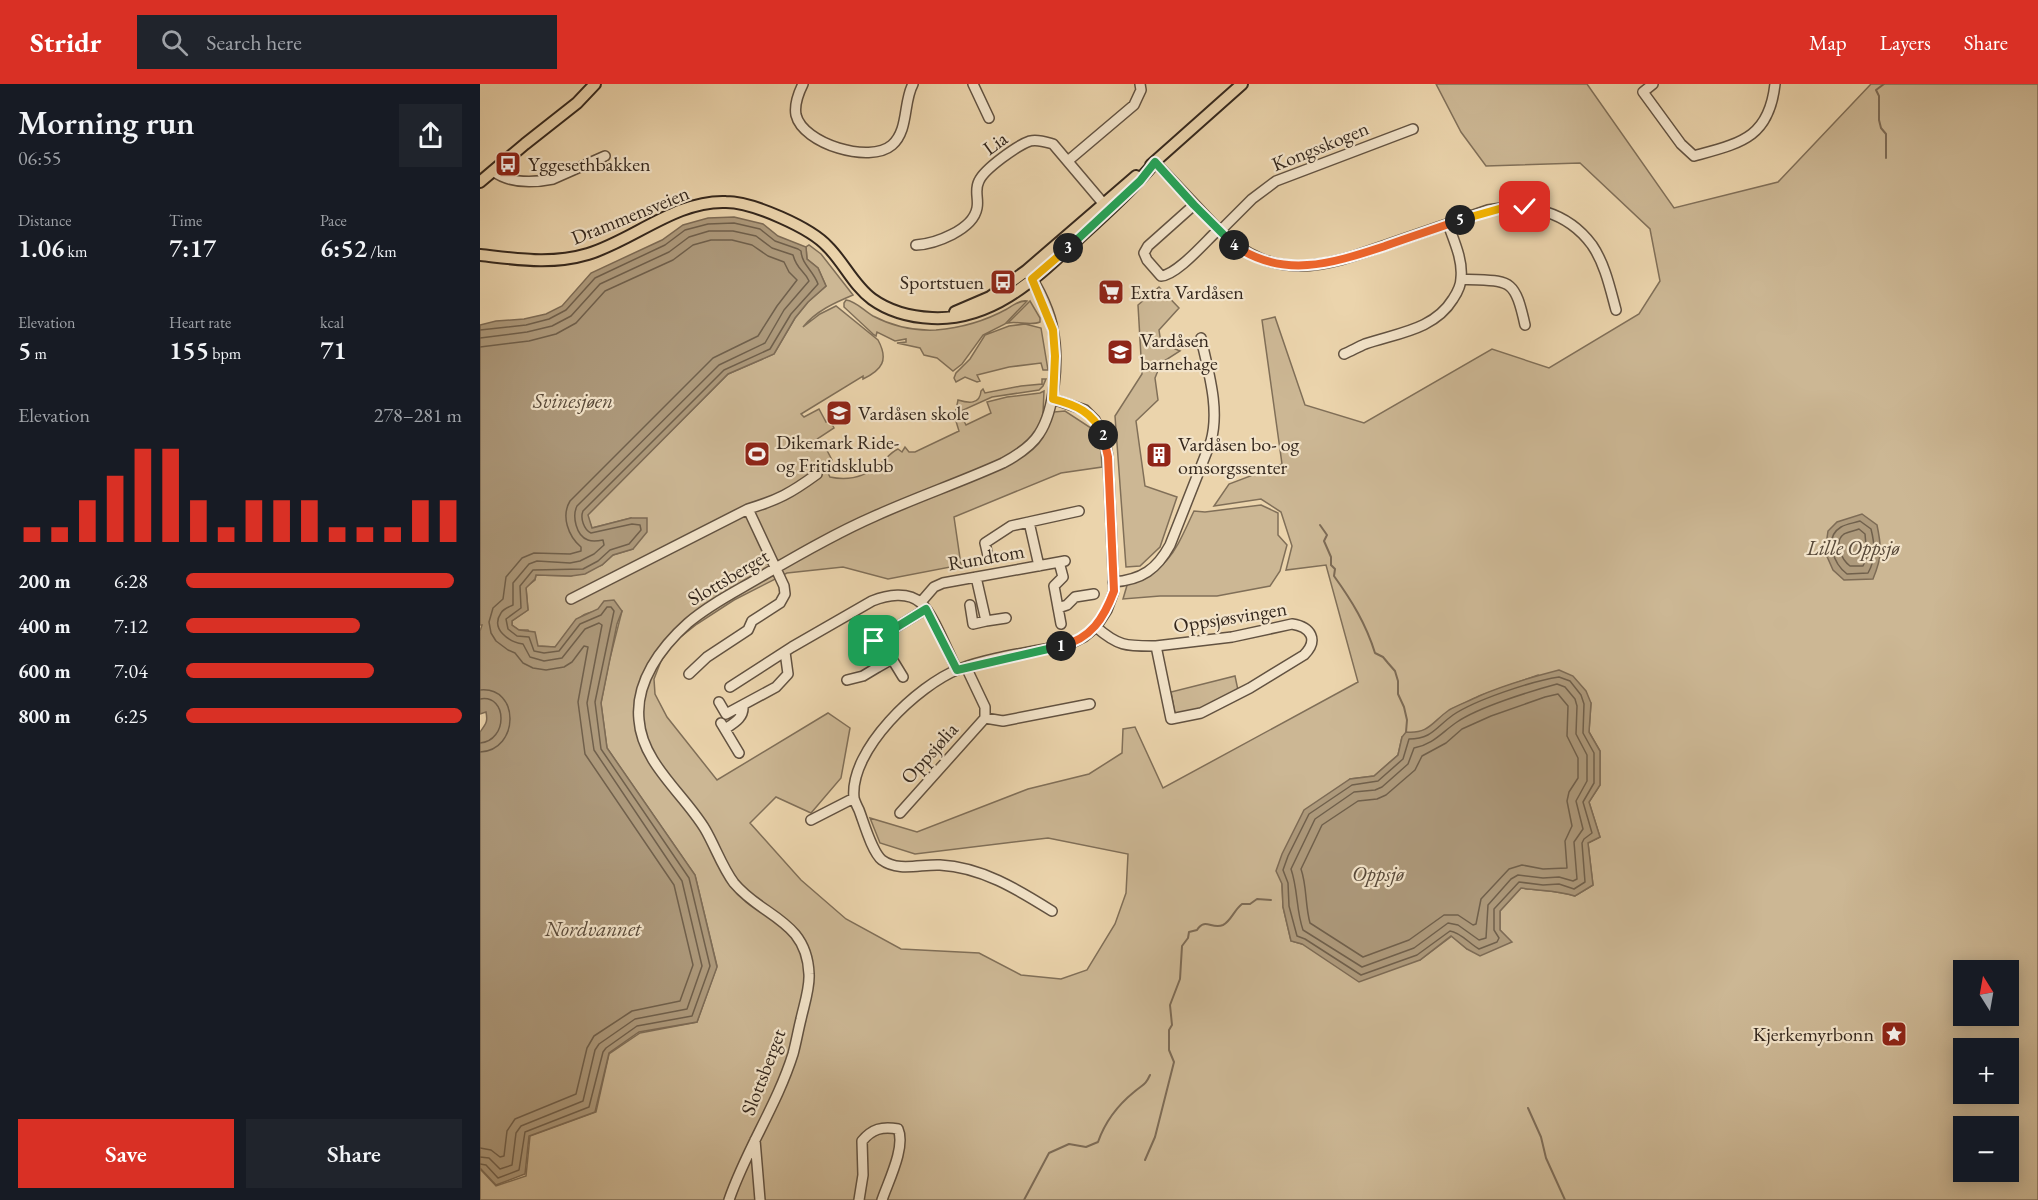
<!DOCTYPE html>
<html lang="en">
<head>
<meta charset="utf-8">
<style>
	:root { --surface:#171b24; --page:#20242c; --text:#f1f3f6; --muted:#9ea1a6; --accent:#d93025 }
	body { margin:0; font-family:"EB Garamond",serif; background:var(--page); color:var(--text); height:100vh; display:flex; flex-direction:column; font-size:22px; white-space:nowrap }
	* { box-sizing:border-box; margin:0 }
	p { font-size:20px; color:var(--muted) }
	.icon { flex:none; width:33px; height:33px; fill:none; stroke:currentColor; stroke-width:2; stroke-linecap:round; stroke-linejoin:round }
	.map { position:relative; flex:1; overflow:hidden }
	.panel { display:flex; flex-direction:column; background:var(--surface); width:480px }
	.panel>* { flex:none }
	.needle { width:39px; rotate:349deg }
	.tools { position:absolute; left:1473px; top:876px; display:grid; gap:12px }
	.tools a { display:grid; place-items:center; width:66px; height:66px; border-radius:0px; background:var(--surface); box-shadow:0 3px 15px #0003; font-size:30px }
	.pin { position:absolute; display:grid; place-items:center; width:51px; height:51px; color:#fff; margin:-26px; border-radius:12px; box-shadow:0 3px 9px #0006 }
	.km { position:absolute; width:30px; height:30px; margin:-15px; border-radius:50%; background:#222; color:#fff; font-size:16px; line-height:30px; text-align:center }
	.round { display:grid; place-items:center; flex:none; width:63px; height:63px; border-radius:0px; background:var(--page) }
	.headline { display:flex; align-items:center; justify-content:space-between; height:102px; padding:0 18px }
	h1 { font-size:33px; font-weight:600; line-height:45px }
	.figures { display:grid; grid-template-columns:repeat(3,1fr); gap:9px; height:102px; padding:6px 18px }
	.figures div { display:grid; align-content:center }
	.figures b { font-size:26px; font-weight:600 }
	.figures small { font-size:16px; font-weight:400 }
	.figures p { font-size:16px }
	.chart { height:168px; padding:12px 18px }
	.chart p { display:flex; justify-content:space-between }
	.chart svg { width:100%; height:108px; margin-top:6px; stroke:var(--accent); stroke-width:6 }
	.primary-button { display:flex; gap:12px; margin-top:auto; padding:12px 18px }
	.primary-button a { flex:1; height:69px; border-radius:0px; background:var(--accent); color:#fff; font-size:24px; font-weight:600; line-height:69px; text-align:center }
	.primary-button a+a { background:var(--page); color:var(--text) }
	ul { padding:0 18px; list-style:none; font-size:20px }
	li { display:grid; grid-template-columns:96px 72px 1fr; align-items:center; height:45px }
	li i { height:15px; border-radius:8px; background:var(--accent) }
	header { display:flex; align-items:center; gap:36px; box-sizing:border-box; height:84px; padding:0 30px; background:var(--accent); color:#fff }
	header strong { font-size:28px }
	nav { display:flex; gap:33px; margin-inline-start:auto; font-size:21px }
	.search { width:420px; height:54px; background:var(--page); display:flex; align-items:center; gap:15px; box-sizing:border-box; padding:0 21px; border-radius:0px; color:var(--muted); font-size:22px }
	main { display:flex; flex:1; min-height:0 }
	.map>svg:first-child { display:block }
</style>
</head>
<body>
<header>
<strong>Stridr</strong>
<div class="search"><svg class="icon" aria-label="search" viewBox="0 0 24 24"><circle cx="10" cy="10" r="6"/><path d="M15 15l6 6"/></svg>Search here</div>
<nav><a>Map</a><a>Layers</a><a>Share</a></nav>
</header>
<main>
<section class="panel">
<div class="headline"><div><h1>Morning run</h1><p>06:55</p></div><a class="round"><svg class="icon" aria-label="share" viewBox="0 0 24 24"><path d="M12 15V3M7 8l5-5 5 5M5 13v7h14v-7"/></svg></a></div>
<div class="figures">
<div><p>Distance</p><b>1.06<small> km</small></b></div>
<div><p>Time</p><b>7:17</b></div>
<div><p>Pace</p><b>6:52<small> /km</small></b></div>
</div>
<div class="figures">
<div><p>Elevation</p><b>5<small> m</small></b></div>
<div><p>Heart rate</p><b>155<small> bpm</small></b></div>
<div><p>kcal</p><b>71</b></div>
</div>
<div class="chart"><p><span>Elevation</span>278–281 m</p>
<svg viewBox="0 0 160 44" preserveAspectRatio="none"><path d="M5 44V38M15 44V38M25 44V27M35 44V17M45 44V6M55 44V6M65 44V27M75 44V38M85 44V27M95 44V27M105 44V27M115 44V38M125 44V38M135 44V38M145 44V27M155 44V27"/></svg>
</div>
<ul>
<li><b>200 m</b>6:28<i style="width:97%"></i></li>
<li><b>400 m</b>7:12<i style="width:63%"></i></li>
<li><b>600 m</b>7:04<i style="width:68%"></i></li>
<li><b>800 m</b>6:25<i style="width:100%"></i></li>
</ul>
<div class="primary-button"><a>Save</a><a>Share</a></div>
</section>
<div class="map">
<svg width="1558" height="1116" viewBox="0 0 1558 1116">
	<rect width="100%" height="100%" fill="#ebd4ac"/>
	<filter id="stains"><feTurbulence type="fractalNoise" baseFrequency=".00333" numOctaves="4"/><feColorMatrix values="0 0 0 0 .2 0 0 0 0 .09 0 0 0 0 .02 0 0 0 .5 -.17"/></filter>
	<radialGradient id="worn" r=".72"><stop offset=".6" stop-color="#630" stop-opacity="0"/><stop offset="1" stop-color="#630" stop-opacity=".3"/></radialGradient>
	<path fill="#ccb794" stroke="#806f58" stroke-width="1.5" fill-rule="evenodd" d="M956,0H1107L1194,124L1298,98L1391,0H1558V1116H0V1085L16,1102L46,1092L50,1052L116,1028L129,970L160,949L217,938L237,882L215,791L127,664L121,619L129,578L142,527C100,524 99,531 76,563L57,562L48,546H39L32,541V537L48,526L46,503L55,496L56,491L91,492L122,481L133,471L153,465L151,434L112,444L107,431L248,290L294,270L315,234L328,218L346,202L338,184L327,175L326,163L329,161L341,170L373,211C354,219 336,227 323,243L340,230L356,222L398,256C409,276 402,286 383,295V292L321,330L324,333L339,325L346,338L350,336L354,344L334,357L335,361L342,357L352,376L348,381L352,387L348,389L350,393C368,397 385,393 400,380C406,375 411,368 418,365L422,368L425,363L429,368H435L479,347L475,334L481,331L486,341L511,329L507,318L527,313L560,309L564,307L563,329L585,327L614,346L621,367L622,383L581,389L474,433L481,481L408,495L363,483L307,489L254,516L217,540L193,559L181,577L174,595L175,610L187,633L237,696L348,629L370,644L361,694L331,729L296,713L270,739L321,796L366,835L421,865L499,869L541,891L581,895L607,886L635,840L646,809L648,770L568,754L435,770L400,759L390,734L437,748L548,705L609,690L642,669L643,645L655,643L683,704L878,598L846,481L806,486L812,462L801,428L781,415L734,422L749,400L802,380L782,236L795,233L825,321L884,339L1012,265L1069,284L1159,230L1180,197L1170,145L1100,79L1006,82L981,48ZM1058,591L1111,619L1109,648L1120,667V701L1109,718L1120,753L1108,759L1113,801L1095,812C1077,806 1060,807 1041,804L1020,827V846L1031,858L987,865L972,852L940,876L822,860L811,857L803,823L802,800L870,695L894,692L918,671L922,653L938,650L954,641L970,626L1002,611ZM1484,886H1528V932H1484ZM1484,964H1528V1010H1484ZM1484,1042H1528V1088H1484Z
		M679,203L699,224L679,246L681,259L700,267L681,279L675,294L678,316L656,337L665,402L697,413L680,463L660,482L646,483L635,332L662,290L658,221Z
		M366,216C376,217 384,227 393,232C412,242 435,247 456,246C481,244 505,237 527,225C533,221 540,216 547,217L525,240L503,251L482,280L473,287L457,274L444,271L440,264L417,259L426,258V255L415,257L397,248L396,252L393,250L364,223V219Z
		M550,217L560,234V238C551,242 538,237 528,239Z
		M545,240L561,244L568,286H563L561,279L529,283L497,291L500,297L497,298L485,293L476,298L474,294L476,289L490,275L505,251L529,242Z
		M562,295H566L563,302L559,306L512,313L479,328L476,326L478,316C488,319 500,321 501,307L503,305L505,309L541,302L562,300Z
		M781,421L798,429V451L807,461L800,487L790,502L737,512H680L643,515L648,498C690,488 697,462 714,427L725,428Z
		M755,592L758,606L718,626L695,630L691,608Z"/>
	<path fill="#ad997b" stroke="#7d6b55" stroke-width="1.5" d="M254,133L283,140L298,152L326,163L327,175L338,184L346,202L328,218L315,234L294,270L248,290L108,431L112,444L151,434H167V448L153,465L133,471L122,481L105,490L91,492L56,491L55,495L46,504L48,526L32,537V541L39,546L55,548L58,562L75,563L96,535L118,525L124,517L134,516L142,527L137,540L121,619L127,664L215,791L237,883L217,938L159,948L129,969L115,1028L49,1052L45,1090L16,1101L0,1084V648C6,640 8,638 6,628L0,630V547L2,541H0V241L16,237L44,235L66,230L82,222L111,189L182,156L203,141L228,134Z
		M1382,430L1397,441C1402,465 1402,473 1393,495L1364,496L1353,486L1345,468L1348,447L1357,438Z
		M1079,586L1093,592L1106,607L1111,619L1109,648L1120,667V701L1109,718L1120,753L1108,759L1113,801L1095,812C1077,806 1060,807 1041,804L1020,827V846L1032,858L1000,872L987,865L971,852L940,876L879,898L822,860L811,857L803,823L802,800L796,787L802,770L824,726L870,695L894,692L918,671L922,653L926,648C949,650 952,638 969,626C978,621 989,617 999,612C1024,601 1052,593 1079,586Z"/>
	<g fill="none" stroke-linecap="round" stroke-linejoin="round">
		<path stroke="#70604c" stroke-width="1.5" d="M0,246L46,241L69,235L86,226L115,194L185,161L205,146L228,140L254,139L280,145L295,157L318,165L321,167C322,181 333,186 338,200L311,230L290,265L244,286L103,427C100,434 104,446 111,449L152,440L160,441L161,446L149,460L130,466L118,477L103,485L53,486L40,502L41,524L26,535L28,545L37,552L49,553L54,567L64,569L79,567L100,540L121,531L127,523H131L134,527L115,618L121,665L209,794L230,882L212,932L157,942L126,964L123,968L109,1023L45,1048L39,1086L18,1094L6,1081L0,1080
			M0,254L47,248L72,242L91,232L120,200L189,168L209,153L229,147H253L276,152L292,164L313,171C317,186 324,186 329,197L304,226L285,259L239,281L97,422C92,432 96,452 108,456C113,458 118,457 123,456L124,461L114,470L100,477L90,479L57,477L49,480L33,499V521C29,523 23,525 21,529C10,545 29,558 43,560L50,573L64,577L82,574L105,545L119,539L122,541L107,619L114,666L202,797L222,882L207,925L155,935L119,960L115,966L103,1017L41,1042L36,1049L32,1081L20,1085L9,1074L0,1073
			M0,263L49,257L76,250L96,239L125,207L193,176L213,161L231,156H252L272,161L288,172L304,178L309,188L317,196L297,222L278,252L233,274L90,417C81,432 88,452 101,463V467L90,470L54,469L42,474L26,493L23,515L13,524L9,538L11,549L16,557L28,566L35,569L43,579L53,584L66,586L84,583L92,578L104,562L108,563L98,618L105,670L194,801L213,881L200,917L152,927L114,952L107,964L96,1010L35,1035L27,1047L24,1072L20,1073L11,1066L0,1064
			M1380,437L1391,445C1395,461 1396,475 1388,489L1367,490C1354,480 1343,454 1361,443C1366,440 1374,439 1380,437Z
			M1379,445L1385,450L1387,473L1383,482H1370C1362,476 1353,458 1364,450C1368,448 1374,447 1379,445Z
			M1079,593L1090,597L1101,611L1104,620L1103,649L1114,669V699L1103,718L1112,749L1104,755L1102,759L1105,798L1094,805L1079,800L1063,801L1039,798L1014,825V846L1019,854L1017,858L999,865C990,860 980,848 970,847L937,871L881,891L825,855L817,852L809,822L808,799L803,786L808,772L829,730L872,701L898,697L923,675L929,655C952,655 956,643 973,631C995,616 1052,597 1079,593Z
			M1077,600L1085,603L1095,615L1097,622L1096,650L1107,671V697L1096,717L1103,745L1094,758L1097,795L1093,797L1079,793L1063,794L1038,791L1031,795L1008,821L1006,854L999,856L978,841L968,839L934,864L882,883L823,846C816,826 818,805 811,785L835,735L874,708L895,706L902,703L928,680L934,664C954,660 962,648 977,638C999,623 1051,607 1077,600Z
			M0,606C40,602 40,666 0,668
			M1078,610L1088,622L1087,652L1098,674V694L1089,708L1087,717L1092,742L1085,757L1087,784L1063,785L1042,781L1029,785L1001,815L996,840L993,841L978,831H964L929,856L883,873L830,839C825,821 827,802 821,785L842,741L878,717L897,715L906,711L935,686L942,672L966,659L982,645L1011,632L1065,613Z
			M0,615C28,610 28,657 0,659"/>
		<path stroke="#7d6b55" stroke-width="2" d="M1404,0L1396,6L1399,12V36L1401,44L1406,50V74
			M840,441L847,451L844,457L851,473V481L855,485L854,492C872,517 886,540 895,569L903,573L908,579L915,587L918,597V610L924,623L927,636L926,648
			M1048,1024L1061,1053L1066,1074L1085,1116
			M665,1076L675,1053L694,978L689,966V946L692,941L690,921L700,895L702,862L708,854L709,848L717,846C725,833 732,846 743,841C751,837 754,826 762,820H770L777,815L791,816
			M544,1116L569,1069L589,1060L606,1063L618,1058C625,1038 638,1021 654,1008C663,1000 665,1002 670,991"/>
		<g stroke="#625241" stroke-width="12">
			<path id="minor" d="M323,0C318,10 314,20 316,31C323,60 390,80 412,61C429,46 423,18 433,0
				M493,0L509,34
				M1173,0L1163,8L1201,60L1214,72C1261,59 1289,54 1295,0
				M589,76L654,21L661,6L660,0
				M675,78L740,147L772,115L796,97L933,45
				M13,87C30,100 53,99 73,95L125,72
				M714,121L668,162L664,169L667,176L681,192C697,191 725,158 738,146
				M740,147C797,201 846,182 912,159C944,148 976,137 1008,126C1047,118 1087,127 1112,161C1125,180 1130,204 1136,226
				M436,161C455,160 493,146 497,124C499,115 494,106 499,97C504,85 538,61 550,57C558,55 566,58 573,60L628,125
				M981,195C1029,198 1034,191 1045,241
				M864,270C871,267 878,263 885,260C917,249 954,246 973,215C977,209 981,201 981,194C983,176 974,157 968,140
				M508,472L505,459L531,442L549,438
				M579,478L583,493L574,502L581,540
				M559,482L549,438L599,427
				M633,498C662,496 677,485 690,461L731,357C740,324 728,287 721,254
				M91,515L268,425C298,416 311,409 337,390
				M441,518L454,503L463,499L585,477
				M490,521L493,540L506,537L496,493
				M578,524L587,521L595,513L614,510
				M506,537L526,534
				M616,543C639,563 647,562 676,562L691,635L721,629L770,604L824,571C839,556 831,543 812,540L752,553L676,562
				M398,583L412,575L423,593
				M486,583L505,623V634
				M209,590L227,573L268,546L272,537L300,519L305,510L304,502L268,425
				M367,596L383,592L398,583L391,563L394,557L446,525
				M250,603L312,563L392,517C407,511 428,507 441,519C453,529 469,571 477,586
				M239,618L246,630L296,603L308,590L305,568
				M241,639L259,669
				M245,645C254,639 264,634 263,622
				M420,729L505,634L523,637L610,620
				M331,736L374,714
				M572,827C537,805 501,783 460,781C441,780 418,788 402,776C392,768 384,739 379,726C377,722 375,718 374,714C369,666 438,601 479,585C514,572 554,568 590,560L604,553L616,543L627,526L634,507L628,373L625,358L615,336L605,326L573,315
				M275,1056L280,1116
				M249,1116C266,1066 297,1021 313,970C316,959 318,947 321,935C324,921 330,904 329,890C327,836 282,833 254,799C242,783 235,762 225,745C204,710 162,679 159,636C155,598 181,563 208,539C230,520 257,507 282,492C318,471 356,449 395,432C437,413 481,398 523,379C536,372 551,363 559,350C575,326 579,275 573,246C571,231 559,203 549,191
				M379,1116L383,1091L382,1057C392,1045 402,1042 418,1045C426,1063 408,1098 402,1116"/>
		</g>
		<g stroke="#34271d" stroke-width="14">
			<path id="major" d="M671,81L762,0
				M0,98L45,60L97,19L115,0
				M0,171C37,175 71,181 108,170C154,156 196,116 246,118C273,118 331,144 348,163C364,179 374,202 392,215C410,228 430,233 452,234C513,237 556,194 598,155C625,130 652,106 675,78
				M475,228L510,213L546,187L656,92"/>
		</g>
		<use href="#minor" stroke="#f2e3c9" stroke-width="9"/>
		<use href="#major" stroke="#ebd4ac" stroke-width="10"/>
	</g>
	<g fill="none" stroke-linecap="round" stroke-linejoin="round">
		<g stroke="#fff" stroke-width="12">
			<path id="split-1" d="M394,557L446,525L477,586L581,562"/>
		</g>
		<g stroke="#fff" stroke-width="12">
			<path id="split-2" d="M581,562C611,555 624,534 634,507L628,373L623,351"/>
		</g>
		<g stroke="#fff" stroke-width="12">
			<path id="split-3" d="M588,164L552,195L573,246L575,272L573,315C596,321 613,328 623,351"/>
		</g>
		<g stroke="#fff" stroke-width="12">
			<path id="split-4" d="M588,164L660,97L675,78L714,121L754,161"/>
		</g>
		<g stroke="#fff" stroke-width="12">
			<path id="split-5" d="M754,161C804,196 853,179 905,162C930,153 955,145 980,136"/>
		</g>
		<g stroke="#fff" stroke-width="12">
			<path id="split-6" d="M980,136L1026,123H1045"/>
		</g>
		<use href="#split-1" stroke="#22a559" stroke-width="8"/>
		<use href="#split-2" stroke="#f0652b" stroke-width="8"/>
		<use href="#split-3" stroke="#f5b400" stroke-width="8"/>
		<use href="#split-4" stroke="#22a559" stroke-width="8"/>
		<use href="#split-5" stroke="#f0652b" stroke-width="8"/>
		<use href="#split-6" stroke="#f5b400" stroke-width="8"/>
	</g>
	<defs>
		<g id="bus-square" transform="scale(1.35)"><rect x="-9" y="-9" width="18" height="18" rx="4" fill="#8f2418" stroke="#f2e3c9"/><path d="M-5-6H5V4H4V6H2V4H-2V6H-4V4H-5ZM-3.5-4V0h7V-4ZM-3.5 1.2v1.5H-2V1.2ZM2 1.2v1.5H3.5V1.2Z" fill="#fff"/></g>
		<g id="supermarket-square" transform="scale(1.35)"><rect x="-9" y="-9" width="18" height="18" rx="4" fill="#8f2418" stroke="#f2e3c9"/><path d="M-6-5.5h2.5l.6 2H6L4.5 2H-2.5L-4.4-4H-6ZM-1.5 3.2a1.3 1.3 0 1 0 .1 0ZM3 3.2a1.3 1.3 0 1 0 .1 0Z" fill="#fff"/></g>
		<g id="school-square" transform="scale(1.35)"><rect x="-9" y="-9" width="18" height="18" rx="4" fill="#8f2418" stroke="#f2e3c9"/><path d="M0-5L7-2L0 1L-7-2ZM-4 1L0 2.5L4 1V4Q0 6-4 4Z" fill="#fff"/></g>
		<g id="stadium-square" transform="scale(1.35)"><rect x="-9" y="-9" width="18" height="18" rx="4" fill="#8f2418" stroke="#f2e3c9"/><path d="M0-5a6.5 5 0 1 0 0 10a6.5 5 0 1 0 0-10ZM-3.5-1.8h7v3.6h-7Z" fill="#fff"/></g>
		<g id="building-square" transform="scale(1.35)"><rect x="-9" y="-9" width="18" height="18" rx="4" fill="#8f2418" stroke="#f2e3c9"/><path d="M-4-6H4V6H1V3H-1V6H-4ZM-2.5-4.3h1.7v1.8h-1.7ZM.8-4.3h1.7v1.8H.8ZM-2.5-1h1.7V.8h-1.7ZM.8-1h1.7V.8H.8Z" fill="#fff"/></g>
		<g id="sight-square" transform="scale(1.35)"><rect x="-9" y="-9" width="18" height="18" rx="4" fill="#8f2418" stroke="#f2e3c9"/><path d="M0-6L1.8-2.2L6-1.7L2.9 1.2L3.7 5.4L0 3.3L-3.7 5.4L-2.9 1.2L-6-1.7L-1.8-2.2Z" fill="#fff"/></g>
	</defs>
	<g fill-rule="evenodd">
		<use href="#bus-square" x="28" y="80"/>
		<use href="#bus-square" x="523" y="198"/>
		<use href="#supermarket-square" x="631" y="208"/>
		<use href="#school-square" x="640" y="268"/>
		<use href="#school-square" x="359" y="329"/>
		<use href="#stadium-square" x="277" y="370"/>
		<use href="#building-square" x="679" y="371"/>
		<use href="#sight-square" x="1414" y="950"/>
	</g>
	<g text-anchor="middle" stroke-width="4.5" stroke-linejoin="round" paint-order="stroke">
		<g font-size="20" fill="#34271d" stroke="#f2e3c9">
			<text transform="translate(515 59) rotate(-36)" y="7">Lia</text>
			<text transform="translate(840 62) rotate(-22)" y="7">Kongsskogen</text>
			<text transform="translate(150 131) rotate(-22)" y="7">Drammensveien</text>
			<text transform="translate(506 473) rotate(-10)" y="7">Rundtom</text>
			<text transform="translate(248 493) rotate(-31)" y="7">Slottsberget</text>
			<text transform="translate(750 533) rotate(-9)" y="7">Oppsjøsvingen</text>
			<text transform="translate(449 669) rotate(-48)" y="7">Oppsjølia</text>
			<text transform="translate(283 988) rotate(-69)" y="7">Slottsberget</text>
		</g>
		<g font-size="20" fill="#34271d" stroke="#f2e3c9" text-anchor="start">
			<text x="48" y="87">Yggesethbakken</text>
			<text x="504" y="205" text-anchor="end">Sportstuen</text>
			<text x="650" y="215">Extra Vardåsen</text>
			<text x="660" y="263">Vardåsen<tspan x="660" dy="23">barnehage</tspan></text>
			<text x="378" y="336">Vardåsen skole</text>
			<text x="296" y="365">Dikemark Ride-<tspan x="296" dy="23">og Fritidsklubb</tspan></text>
			<text x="698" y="367">Vardåsen bo- og<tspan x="698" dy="23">omsorgssenter</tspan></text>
			<text x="1394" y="957" text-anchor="end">Kjerkemyrbonn</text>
		</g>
		<g font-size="21" font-style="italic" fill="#584939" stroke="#f2e3c9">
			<text x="93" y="324">Svinesjøen</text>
			<text x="1373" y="471">Lille Oppsjø</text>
			<text x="898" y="797">Oppsjø</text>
			<text x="113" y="852">Nordvannet</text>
		</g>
	</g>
	<rect width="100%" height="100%" filter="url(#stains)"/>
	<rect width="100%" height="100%" fill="url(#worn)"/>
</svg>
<div class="tools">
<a><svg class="needle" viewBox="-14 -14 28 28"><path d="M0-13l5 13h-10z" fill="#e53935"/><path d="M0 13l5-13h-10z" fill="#9ea1a6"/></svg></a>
<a>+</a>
<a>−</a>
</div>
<div class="pin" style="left:394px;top:557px;background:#1e9e55"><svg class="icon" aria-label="arrive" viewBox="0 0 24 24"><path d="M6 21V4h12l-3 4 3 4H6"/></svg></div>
<div class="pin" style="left:1045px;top:123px;background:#d93025"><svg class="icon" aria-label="check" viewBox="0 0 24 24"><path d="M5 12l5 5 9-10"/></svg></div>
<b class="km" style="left:581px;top:562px">1</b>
<b class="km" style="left:623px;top:351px">2</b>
<b class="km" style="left:588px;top:164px">3</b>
<b class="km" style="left:754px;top:161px">4</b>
<b class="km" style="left:980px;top:136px">5</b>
</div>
</main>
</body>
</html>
